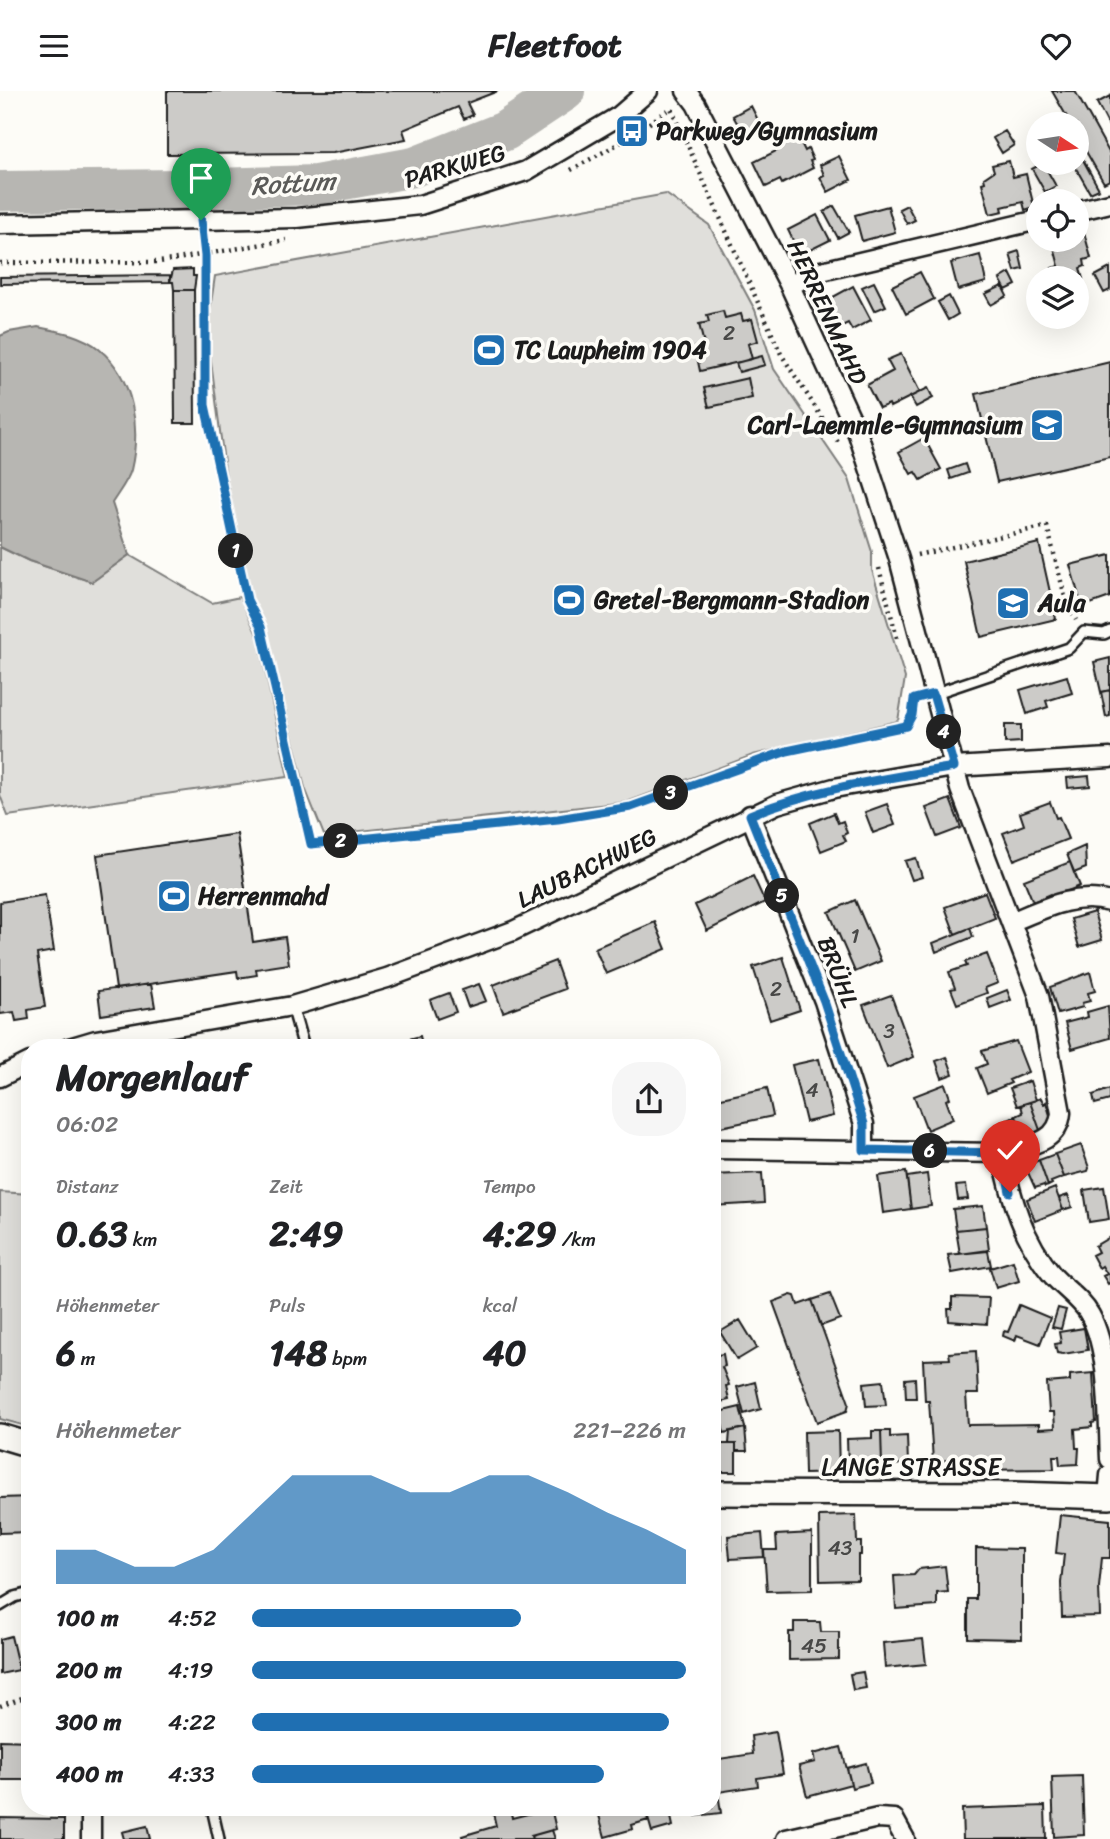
<!DOCTYPE html>
<html lang="de">
<head>
<meta charset="utf-8">
<style>
	:root { --surface:#fff; --page:#f6f6f6; --text:#202124; --muted:#757577; --accent:#1f6fb2 }
	body { margin:0; font-family:Sriracha,sans-serif; background:var(--page); color:var(--text); height:100vh; display:flex; flex-direction:column; font-size:26px; white-space:nowrap }
	* { box-sizing:border-box; margin:0 }
	p { font-size:23px; color:var(--muted) }
	.icon { flex:none; width:38px; height:38px; fill:none; stroke:currentColor; stroke-width:2; stroke-linecap:round; stroke-linejoin:round }
	.map { position:relative; flex:1; overflow:hidden }
	.panel { position:absolute; left:21px; top:948px; width:700px; height:777px; display:flex; flex-direction:column; background:var(--surface); border-radius:28px; box-shadow:0 7px 28px #0002 }
	.panel>* { flex:none }
	.needle { width:46px; rotate:102deg }
	.controls { position:absolute; left:1026px; top:21px; display:grid; gap:14px }
	.controls a { display:grid; place-items:center; width:63px; height:63px; border-radius:50%; background:var(--surface); box-shadow:0 7px 28px #0002; font-size:35px }
	.pin { position:absolute; display:grid; place-items:center; width:60px; height:60px; color:#fff; margin:-72px -30px; border-radius:50% 50% 50% 0; rotate:-45deg; box-shadow:0 0 7px #0007 }
	.pin .icon { rotate:45deg }
	.km { position:absolute; width:35px; height:35px; margin:-18px; border-radius:50%; background:#222; color:#fff; font-size:19px; line-height:35px; text-align:center }
	.round { display:grid; place-items:center; flex:none; width:74px; height:74px; border-radius:28px; background:var(--page) }
	.headline { display:flex; align-items:center; justify-content:space-between; height:119px; padding:0 35px }
	h1 { font-size:38px; font-weight:800; line-height:52px }
	.stats { display:grid; grid-template-columns:repeat(3,1fr); gap:10px; height:119px; padding:7px 35px }
	.stats div { display:grid; align-content:center }
	.stats b { font-size:35px; font-weight:800 }
	.stats small { font-size:19px; font-weight:400 }
	.stats p { font-size:19px }
	.chart { height:196px; padding:14px 35px }
	.chart p { display:flex; justify-content:space-between }
	.chart svg { width:100%; height:126px; margin-top:7px; fill:var(--accent); opacity:.7 }
	ul { padding:0 35px; list-style:none; font-size:23px }
	li { display:grid; grid-template-columns:112px 84px 1fr; align-items:center; height:52px }
	li i { height:18px; border-radius:9px; background:var(--accent) }
	header { display:flex; justify-content:space-between; align-items:center; height:91px; padding:0 35px; background:var(--surface); font-size:32px; font-weight:800 }
	.map>svg:first-child { display:block }
</style>
</head>
<body>
<header><svg class="icon" aria-label="menu" viewBox="0 0 24 24"><path d="M4 6h16M4 12h16M4 18h16"/></svg>Fleetfoot<svg class="icon" aria-label="heart" viewBox="0 0 24 24"><path d="M12 20l-8-8c-3-5 5-10 8-4 3-6 11-1 8 4z"/></svg></header>
<div class="map">
<svg width="1110" height="1748" viewBox="0 0 1110 1748">
	<rect width="100%" height="100%" fill="#fdfcf7"/>
	<filter id="ink" filterUnits="userSpaceOnUse"><feTurbulence type="fractalNoise" baseFrequency=".0143" numOctaves="2"/><feDisplacementMap in="SourceGraphic" scale="14" xChannelSelector="R" yChannelSelector="G"/><feConvolveMatrix kernelMatrix="1 2 1 2 8 2 1 2 1" color-interpolation-filters="sRGB"/></filter>
	<g filter="url(#ink)">
		<path fill="#e0dfdb" stroke="#7e7e7c" stroke-width="2" d="M666,103L709,134L755,219L774,278L849,388L872,461V479L905,587L898,630L753,664L627,711L324,744L305,697L264,534L252,509L226,387L207,239L215,185Z
			M0,456L29,470L92,491L129,464L212,512L240,506L258,546L288,686L8,725L0,704Z
			M0,1101L30,1103V1336L0,1328Z"/>
		<path fill="#b7b6b2" stroke="#797876" stroke-width="2" d="M38,236C59,240 82,244 99,258C134,287 141,337 131,379C128,390 118,402 112,412L129,464L92,491L29,470L0,456V245L9,241Z"/>
		<g fill="none" stroke-linecap="round" stroke-linejoin="round">
			<path stroke="#b7b6b2" stroke-width="40" d="M0,100L181,98L316,94L414,76L505,40L565,0"/>
		</g>
		<path fill="#cccbc8" stroke="#1c1c1c" stroke-width="2" d="M167,0H498L467,12L473,24L464,28L458,16L403,39L406,48L333,62L167,63Z
			M1052,0H1075L1110,63V89L1104,92L1076,43V33H1071Z
			M1110,5V37L1097,12Z
			M751,15L760,33L743,42L733,25Z
			M1005,40L1014,54L1002,62L993,47Z
			M797,44L805,60L808,58L813,69L810,70L813,77L782,93L780,89L766,96L754,71L782,57L780,53Z
			M1076,56L1099,98L1090,102L1073,72H1076Z
			M839,65L851,89L828,101L820,86L824,84L820,74Z
			M1009,70L1013,86L1026,83L1034,116L1025,119L1023,111L1002,116L1003,120L990,123L982,92L985,91L984,87L994,80L992,74Z
			M1043,72L1056,95L1045,101L1032,78Z
			M907,114L915,129L907,133L899,118Z
			M834,115L849,141L838,147L824,121Z
			M888,115L895,141L862,150L855,124Z
			M817,124L830,149L800,164L788,139Z
			M1084,141L1091,167L1084,169L1085,175L1080,177L1083,188L1076,190V187H1054L1052,177L1059,175L1052,149H1076V143Z
			M1019,160L1023,178L1015,180L1010,163Z
			M980,164L986,191L958,199L951,172Z
			M1110,177V199L1104,202L1095,185Z
			M193,178V185H196L194,199H174L173,191H170L173,179Z
			M920,181L934,208L906,223L892,195Z
			M1010,182L1016,194L1006,199L1000,188Z
			M170,184V191L0,193V186Z
			M874,191L886,215L874,220L862,196Z
			M853,195L871,229L852,239L848,232L838,237L824,211Z
			M1002,195L1007,205L991,214L985,203Z
			M174,199H194L195,332H175Z
			M949,205L958,223L948,229L938,211Z
			M723,220L725,227L741,223L743,230L752,228L758,250L748,253L752,268L700,280L695,256L704,253L699,233L709,231L707,224Z
			M901,263L920,301L890,316L889,313L879,317L867,294L893,280L887,269Z
			M762,265L765,274L739,281L736,272Z
			M1110,271V366L997,391L976,303Z
			M748,287L752,307L709,316L704,297Z
			M928,297L933,307L916,316L910,306Z
			M924,347L941,378L921,389L916,381L911,383L899,361Z
			M965,373L968,382L951,388L948,379Z
			M1039,452L1056,528L981,546L964,470Z
			M1110,464V506L1082,516L1070,474Z
			M1110,567V599L1101,601L1094,571Z
			M1067,585L1072,602L1046,610L1048,616L1027,623L1020,599Z
			M1110,599V625L1106,626L1101,601Z
			M1005,634H1021V651L1005,652Z
			M1089,685L1090,695L1068,697L1067,687Z
			M950,708L961,737L937,746L926,717Z
			M1050,711L1056,727L1059,726L1068,748L1014,769L1003,742L1024,734L1020,722Z
			M887,713L895,734L873,742L865,721Z
			M834,722L838,732L843,730L847,742L843,744L846,750L821,760L810,732Z
			M237,743L253,851L285,846L289,873L256,878L257,884L238,887L237,880L116,898L97,764Z
			M1085,755L1086,777L1074,782L1067,763Z
			M916,767L922,786L912,789L905,770Z
			M1070,771L1080,795L1053,806L1051,803L1033,811L1024,789Z
			M753,785L765,811L707,840L695,814Z
			M985,801L995,827L955,843L945,816Z
			M45,804L54,860L37,863L45,916L28,919L29,928L16,930L14,921L0,923V811Z
			M855,809L881,870L855,881L829,821Z
			M1094,821L1102,849L1079,856L1071,828Z
			M655,831L666,858L606,883L595,857Z
			M970,837L973,846L936,861L933,852Z
			M987,863L998,892L985,897L987,902L957,913L951,898L955,897L949,881L967,875L965,871Z
			M783,866L800,919L770,929L753,876Z
			M555,870L565,898L503,921L493,894Z
			M1090,881L1095,900L1088,902L1090,910L1082,912L1083,916L1058,923L1050,896Z
			M151,893L155,916L101,924L98,900Z
			M479,893L486,910L468,916L462,899Z
			M1007,899L1011,909L990,917L987,907Z
			M449,902L456,921L437,928L430,909Z
			M891,904L914,966L887,977L863,914Z
			M1108,915L1110,947L1072,958L1065,932L1088,926L1087,921Z
			M420,945L423,957H392L391,953Z
			M1016,950L1028,981L1009,989L1011,992L987,1002L977,977L987,973L982,960Z
			M947,966L953,983L942,987L936,970Z
			M819,968L833,1025L806,1031L792,974Z
			M1030,990L1036,1009L1017,1015L1010,997Z
			M945,993L950,1007L946,1009L953,1028L927,1039L914,1005Z
			M767,997L773,1025L716,1037L712,1009Z
			M1110,998V1009L1095,1013L1093,1004Z
			M1041,1007L1044,1013L1046,1011L1052,1031L1041,1042L1030,1011Z
			M1030,1011L1041,1042L1023,1048L1016,1025L1023,1022L1021,1014Z
			M1016,1025L1023,1048L1005,1054L999,1034Z
			M1081,1054L1089,1077L1088,1080L1064,1086L1055,1063Z
			M1055,1063L1064,1086L1051,1091L1052,1093L1048,1095L1039,1069Z
			M1039,1069L1048,1095L1045,1096L1044,1094L1035,1097L1025,1075Z
			M906,1081L911,1118L883,1122L878,1085Z
			M762,1082L764,1112L712,1115V1084Z
			M927,1083L931,1115L911,1118L907,1086Z
			M966,1094L968,1108L958,1109L956,1095Z
			M1104,1096L1109,1128L1089,1131L1084,1099Z
			M1055,1097L1063,1119L1035,1130L1027,1108Z
			M1068,1104L1072,1116L1063,1119L1059,1107Z
			M983,1115L986,1136L956,1139L953,1118Z
			M986,1136L989,1159L960,1163L956,1139Z
			M1110,1146V1192L1108,1193L1103,1185L1107,1183L1102,1175L1099,1177L1092,1164L1098,1161L1095,1155Z
			M988,1160L991,1175L952,1182L948,1164Z
			M1013,1170L1019,1190L996,1197L990,1177Z
			M830,1203L840,1228L821,1235L812,1209Z
			M791,1204L795,1205L798,1214L812,1209L849,1312L847,1320L817,1331L773,1211Z
			M952,1206L989,1207L987,1233L949,1230L948,1218H952Z
			M1019,1214L1050,1227L1040,1253L1017,1244L1015,1250L1003,1245L1004,1240L1008,1241Z
			M1058,1217L1066,1219L1061,1238L1052,1236Z
			M740,1229L757,1257L737,1269L720,1241Z
			M1084,1237L1088,1259L1063,1263L1057,1262L1055,1253L1061,1252L1059,1241Z
			M976,1260L978,1303H966L968,1334L1039,1333V1338L1055,1337L1054,1321H1049L1047,1292L1070,1290V1284L1093,1282L1096,1331L1092,1332V1336L1075,1338L1076,1357H1079L1078,1373L1060,1374L1059,1365H1053L1054,1378L978,1379V1367L972,1368V1375L954,1376V1369L933,1370L929,1310H925L923,1269L950,1268L949,1262Z
			M723,1263L725,1275L722,1276L729,1294L726,1295L729,1309L712,1313V1265Z
			M915,1287L916,1307H906L905,1288Z
			M883,1290L886,1314L866,1315L864,1292Z
			M755,1291L761,1318L744,1323L737,1296Z
			M740,1316L745,1337L724,1342L719,1321Z
			M745,1337L747,1360H736V1353H729L730,1340Z
			M838,1340L839,1382L805,1383L804,1341Z
			M872,1340H881L882,1374L848,1375L847,1348L872,1347Z
			M881,1340H890V1346L907,1345L908,1373L882,1374Z
			M712,1353H736V1381H712Z
			M30,1406V1441L0,1442V1407Z
			M856,1424L857,1451H861V1464H858V1489L820,1490L819,1425Z
			M1060,1424L1110,1429V1467H1102L1099,1496L1100,1525L1062,1526L1061,1492L1064,1463L1056,1462Z
			M762,1442L764,1466L730,1468L728,1445Z
			M812,1442V1499L767,1500L764,1459H777L776,1444Z
			M712,1444H721V1459H712Z
			M976,1457L1022,1458V1548L968,1547V1508H976Z
			M945,1475L948,1501L937,1502V1515L896,1518L894,1485L914,1484L919,1478Z
			M712,1487H718V1503H712Z
			M794,1531H820L821,1541H839V1568L789,1569V1541H794Z
			M11,1545L19,1579L0,1583V1548Z
			M923,1548L926,1573L885,1577L883,1552Z
			M863,1581L866,1597L853,1599L850,1583Z
			M776,1641L783,1683L757,1687L758,1695L718,1701L721,1722L696,1725L694,1717H712V1669L753,1663L751,1645Z
			M0,1649L30,1650V1689H0Z
			M841,1656L851,1693L807,1705L799,1675L815,1671L813,1663Z
			M866,1672L871,1692L852,1697L847,1677Z
			M1082,1685L1084,1744L1054,1746L1052,1686Z
			M1045,1715L1046,1748H963L962,1718Z
			M510,1717L512,1727L551,1717L556,1738L531,1745L532,1748H463L462,1745L496,1735L493,1722Z
			M597,1717H645L648,1729L632,1734L633,1738L605,1746Z
			M645,1717H669L673,1735L652,1741Z
			M0,1727L64,1728V1748H0Z
			M147,1735L150,1748H124L122,1741Z
			M552,1739L555,1748H532L531,1745Z"/>
		<g fill="none" stroke-linecap="round" stroke-linejoin="round">
			<g stroke="#1c1c1c" stroke-width="14">
				<path id="service" d="M933,603L1069,557L1084,541L1104,543L1110,540
					M292,915L304,957
					M0,1515L15,1506L30,1502
					M212,1717L219,1748"/>
			</g>
			<g stroke="#1c1c1c" stroke-width="23">
				<path id="minor" d="M686,0L696,13L790,195L858,343L899,468L960,698L1039,905L1061,1022C1058,1053 1028,1054 1002,1062C1011,1108 1023,1149 1053,1185C1065,1198 1082,1209 1090,1224C1110,1260 1108,1327 1110,1368
					M1076,120L1110,112
					M0,133L297,127L420,114L526,80L619,25L648,0
					M790,195L813,182L1038,129
					M750,724L824,910L864,1033V1059
					M1011,831C1043,818 1075,801 1110,811
					M69,957L96,949L292,915L387,887L513,840L777,713L834,697L954,676L1110,667
					M0,986L30,971
					M712,1058L1002,1062
					M1108,1406L1110,1384
					M91,1748V1717
					M786,1748L878,1727L894,1728L905,1748"/>
			</g>
			<g stroke="#1c1c1c" stroke-width="28">
				<path id="tertiary" d="M0,1345L30,1354
					M712,1402L1015,1403L1110,1406"/>
			</g>
			<path stroke="#1c1c1c" stroke-width="4.5" stroke-dasharray="2 5" stroke-linecap="butt" d="M571,79L625,49L671,17L781,263L839,353
				M203,148L205,314L247,509L261,536L311,753L558,728L631,716L787,660L906,635L916,608
				M0,172L160,171L286,149
				M917,464L1047,435L1066,510L1076,529
				M879,477L897,547
				M0,1615L30,1604"/>
			<use href="#service" stroke="#fdfcf7" stroke-width="9"/>
			<use href="#minor" stroke="#fdfcf7" stroke-width="18"/>
			<use href="#tertiary" stroke="#fdfcf7" stroke-width="23"/>
		</g>
	</g>
	<g fill="none" stroke-linecap="round" stroke-linejoin="round" filter="url(#ink)">
		<g stroke="#fff" stroke-width="14">
			<path id="route" d="M201,129L205,165V314L247,509L261,536L311,753L558,728L631,716L787,660L906,635L912,624L914,608L933,603L954,676C885,688 815,697 750,724L824,910L864,1033V1059L1002,1062L1010,1101"/>
		</g>
		<use href="#route" stroke="#1f6fb2" stroke-width="9"/>
	</g>
	<defs>
		<g id="bus-square" transform="scale(1.75)"><rect x="-9" y="-9" width="18" height="18" rx="4" fill="#1f6fb2" stroke="#fdfcf7"/><path d="M-5-6H5V4H4V6H2V4H-2V6H-4V4H-5ZM-3.5-4V0h7V-4ZM-3.5 1.2v1.5H-2V1.2ZM2 1.2v1.5H3.5V1.2Z" fill="#fff"/></g>
		<g id="stadium-square" transform="scale(1.75)"><rect x="-9" y="-9" width="18" height="18" rx="4" fill="#1f6fb2" stroke="#fdfcf7"/><path d="M0-5a6.5 5 0 1 0 0 10a6.5 5 0 1 0 0-10ZM-3.5-1.8h7v3.6h-7Z" fill="#fff"/></g>
		<g id="school-square" transform="scale(1.75)"><rect x="-9" y="-9" width="18" height="18" rx="4" fill="#1f6fb2" stroke="#fdfcf7"/><path d="M0-5L7-2L0 1L-7-2ZM-4 1L0 2.5L4 1V4Q0 6-4 4Z" fill="#fff"/></g>
	</defs>
	<g fill-rule="evenodd">
		<use href="#bus-square" x="632" y="40"/>
		<use href="#stadium-square" x="489" y="259"/>
		<use href="#school-square" x="1047" y="334"/>
		<use href="#stadium-square" x="569" y="509"/>
		<use href="#school-square" x="1013" y="512"/>
		<use href="#stadium-square" x="174" y="805"/>
	</g>
	<g text-anchor="middle" stroke-width="7" stroke-linejoin="round" paint-order="stroke">
		<g font-size="21" fill="#484847">
			<text x="729" y="249">2</text>
			<text x="855" y="852">1</text>
			<text x="776" y="905">2</text>
			<text x="889" y="947">3</text>
			<text x="812" y="1006">4</text>
			<text x="840" y="1464">43</text>
			<text x="814" y="1562">45</text>
		</g>
		<g font-size="24" font-weight="bold" fill="#1c1c1c" stroke="#fdfcf7" text-anchor="start">
			<text x="656" y="48">Parkweg/Gymnasium</text>
			<text x="514" y="267">TC Laupheim 1904</text>
			<text x="1023" y="342" text-anchor="end">Carl-Laemmle-Gymnasium</text>
			<text x="594" y="517">Gretel-Bergmann-Stadion</text>
			<text x="1038" y="520">Aula</text>
			<text x="198" y="813">Herrenmahd</text>
		</g>
		<g font-size="24" fill="#1c1c1c" stroke="#fdfcf7">
			<text transform="translate(455 75) rotate(-16)" y="8">PARKWEG</text>
			<text transform="translate(827 221) rotate(65)" y="8">HERRENMAHD</text>
			<text transform="translate(587 777) rotate(-26)" y="8">LAUBACHWEG</text>
			<text transform="translate(838 881) rotate(69)" y="8">BRÜHL</text>
			<text x="911" y="1384">LANGE STRASSE</text>
		</g>
		<g font-size="26" font-style="italic" fill="#5a5a58" stroke="#fdfcf7">
			<text transform="translate(293 92) rotate(-4)" y="9">Rottum</text>
		</g>
	</g>
</svg>
<div class="controls">
<a><svg class="needle" viewBox="-14 -14 28 28"><path d="M0-13l5 13h-10z" fill="#e53935"/><path d="M0 13l5-13h-10z" fill="#757577"/></svg></a>
<a><svg class="icon" aria-label="locate" viewBox="0 0 24 24"><circle cx="12" cy="12" r="6"/><path d="M12 2v4M12 18v4M2 12h4M18 12h4"/></svg></a>
<a><svg class="icon" aria-label="layers" viewBox="0 0 24 24"><path d="M12 4l9 5-9 5-9-5zM3 14l9 5 9-5"/></svg></a>
</div>
<div class="pin" style="left:201px;top:129px;background:#1e9e55"><svg class="icon" aria-label="arrive" viewBox="0 0 24 24"><path d="M6 21V4h12l-3 4 3 4H6"/></svg></div>
<div class="pin" style="left:1010px;top:1101px;background:#d93025"><svg class="icon" aria-label="check" viewBox="0 0 24 24"><path d="M5 12l5 5 9-10"/></svg></div>
<b class="km" style="left:236px;top:460px">1</b>
<b class="km" style="left:341px;top:750px">2</b>
<b class="km" style="left:671px;top:702px">3</b>
<b class="km" style="left:944px;top:641px">4</b>
<b class="km" style="left:782px;top:805px">5</b>
<b class="km" style="left:930px;top:1060px">6</b>
<section class="panel">
<div class="headline"><div><h1>Morgenlauf</h1><p>06:02</p></div><a class="round"><svg class="icon" aria-label="share" viewBox="0 0 24 24"><path d="M12 15V3M7 8l5-5 5 5M5 13v7h14v-7"/></svg></a></div>
<div class="stats">
<div><p>Distanz</p><b>0.63<small> km</small></b></div>
<div><p>Zeit</p><b>2:49</b></div>
<div><p>Tempo</p><b>4:29<small> /km</small></b></div>
</div>
<div class="stats">
<div><p>Höhenmeter</p><b>6<small> m</small></b></div>
<div><p>Puls</p><b>148<small> bpm</small></b></div>
<div><p>kcal</p><b>40</b></div>
</div>
<div class="chart"><p><span>Höhenmeter</span>221–226 m</p>
<svg viewBox="0 0 160 44" preserveAspectRatio="none"><path d="M0 44V32L10 32L20 38L30 38L40 32L50 19L60 6L70 6L80 6L90 12L100 12L110 6L120 6L130 12L140 19L150 25L160 32V44z"/></svg>
</div>
<ul>
<li><b>100 m</b>4:52<i style="width:62%"></i></li>
<li><b>200 m</b>4:19<i style="width:100%"></i></li>
<li><b>300 m</b>4:22<i style="width:96%"></i></li>
<li><b>400 m</b>4:33<i style="width:81%"></i></li>
</ul>
</section>
</div>
</body>
</html>
